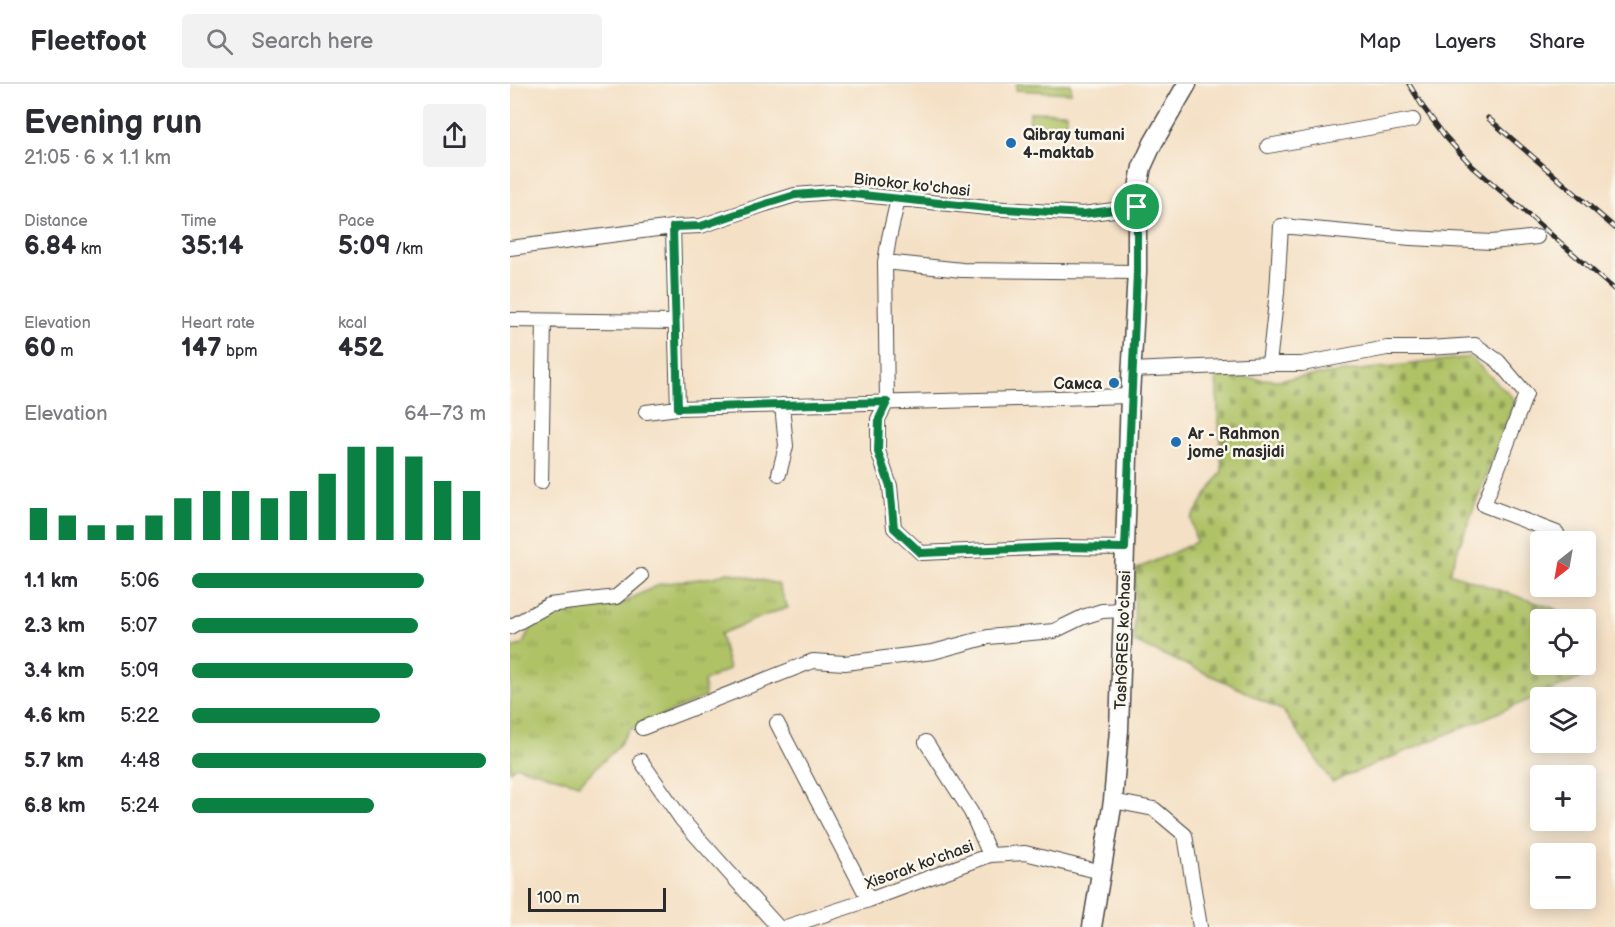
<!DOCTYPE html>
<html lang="en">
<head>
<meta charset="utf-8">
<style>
	:root { --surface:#fff; --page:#f2f2f3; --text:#2b2b33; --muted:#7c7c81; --line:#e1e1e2; --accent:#0b8043 }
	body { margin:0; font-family:"Balsamiq Sans",sans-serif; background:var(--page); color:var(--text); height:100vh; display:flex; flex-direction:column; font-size:22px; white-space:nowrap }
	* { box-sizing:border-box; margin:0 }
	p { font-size:20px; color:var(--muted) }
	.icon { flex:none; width:33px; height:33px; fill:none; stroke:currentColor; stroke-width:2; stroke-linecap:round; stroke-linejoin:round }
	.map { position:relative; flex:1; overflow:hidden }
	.side { display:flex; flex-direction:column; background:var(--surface); width:510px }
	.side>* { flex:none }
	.needle { width:39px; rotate:211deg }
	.controls { position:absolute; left:1020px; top:447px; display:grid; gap:12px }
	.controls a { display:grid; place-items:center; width:66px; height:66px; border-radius:6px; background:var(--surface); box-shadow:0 3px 15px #0003; font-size:30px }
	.scale { position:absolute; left:18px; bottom:15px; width:138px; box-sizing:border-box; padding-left:6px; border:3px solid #2b2b2b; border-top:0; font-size:16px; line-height:21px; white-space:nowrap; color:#2b2b2b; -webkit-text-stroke:4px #fbf7ec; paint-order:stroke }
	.pin { position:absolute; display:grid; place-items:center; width:51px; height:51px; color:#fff; margin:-26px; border:3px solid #fff; border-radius:50%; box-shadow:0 2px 6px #0007 }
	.round { display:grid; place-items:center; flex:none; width:63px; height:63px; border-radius:6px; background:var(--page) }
	.summary { display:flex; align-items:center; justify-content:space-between; height:102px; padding:0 24px }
	h1 { font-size:33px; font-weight:700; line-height:45px }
	.metrics { display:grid; grid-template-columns:repeat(3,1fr); gap:9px; height:102px; padding:6px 24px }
	.metrics div { display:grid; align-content:center }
	.metrics b { font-size:26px; font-weight:700 }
	.metrics small { font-size:16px; font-weight:400 }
	.metrics p { font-size:16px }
	.chart { height:168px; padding:12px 24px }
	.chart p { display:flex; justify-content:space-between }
	.chart svg { width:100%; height:108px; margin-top:6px; stroke:var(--accent); stroke-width:6 }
	ul { padding:0 24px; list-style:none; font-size:20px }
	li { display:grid; grid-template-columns:96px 72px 1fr; align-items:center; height:45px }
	li i { height:15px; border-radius:8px; background:var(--accent) }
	header { display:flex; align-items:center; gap:36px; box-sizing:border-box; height:84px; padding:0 30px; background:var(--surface); border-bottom:2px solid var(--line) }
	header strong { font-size:28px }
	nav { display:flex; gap:33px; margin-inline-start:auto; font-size:21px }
	.search { width:420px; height:54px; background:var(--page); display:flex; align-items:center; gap:15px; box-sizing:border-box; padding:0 21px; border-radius:6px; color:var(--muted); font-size:22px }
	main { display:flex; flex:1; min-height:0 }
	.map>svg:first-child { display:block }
</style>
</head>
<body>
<header>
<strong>Fleetfoot</strong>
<div class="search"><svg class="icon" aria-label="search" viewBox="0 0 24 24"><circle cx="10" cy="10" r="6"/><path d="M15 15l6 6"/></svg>Search here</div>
<nav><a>Map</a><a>Layers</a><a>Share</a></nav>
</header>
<main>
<section class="side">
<div class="summary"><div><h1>Evening run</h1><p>21:05 · 6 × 1.1 km</p></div><a class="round"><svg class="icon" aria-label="share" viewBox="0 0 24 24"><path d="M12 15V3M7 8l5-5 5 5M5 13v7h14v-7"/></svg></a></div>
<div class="metrics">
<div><p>Distance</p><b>6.84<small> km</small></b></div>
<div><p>Time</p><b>35:14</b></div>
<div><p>Pace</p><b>5:09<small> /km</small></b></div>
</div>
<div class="metrics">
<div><p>Elevation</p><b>60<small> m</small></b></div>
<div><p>Heart rate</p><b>147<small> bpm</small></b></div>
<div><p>kcal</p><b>452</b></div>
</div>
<div class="chart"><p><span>Elevation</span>64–73 m</p>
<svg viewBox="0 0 160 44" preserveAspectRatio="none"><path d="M5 44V31M15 44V34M25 44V38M35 44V38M45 44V34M55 44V27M65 44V24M75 44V24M85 44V27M95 44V24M105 44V17M115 44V6M125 44V6M135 44V10M145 44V20M155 44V24"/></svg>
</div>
<ul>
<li><b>1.1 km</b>5:06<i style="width:79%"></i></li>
<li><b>2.3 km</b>5:07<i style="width:77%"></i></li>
<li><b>3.4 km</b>5:09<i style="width:75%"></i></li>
<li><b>4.6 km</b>5:22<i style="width:64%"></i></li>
<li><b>5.7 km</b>4:48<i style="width:100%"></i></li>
<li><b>6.8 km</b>5:24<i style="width:62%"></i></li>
</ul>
</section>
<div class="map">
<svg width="1105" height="843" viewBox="0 0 1105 843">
	<defs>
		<pattern id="grass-tufts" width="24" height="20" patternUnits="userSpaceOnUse" patternTransform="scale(1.5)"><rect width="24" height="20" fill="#afc266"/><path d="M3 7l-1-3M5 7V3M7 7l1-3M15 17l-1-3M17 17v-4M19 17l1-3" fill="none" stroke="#8f9e54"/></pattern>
		<pattern id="cemetery-stones" width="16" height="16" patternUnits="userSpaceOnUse" patternTransform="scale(1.5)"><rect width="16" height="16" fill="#afc266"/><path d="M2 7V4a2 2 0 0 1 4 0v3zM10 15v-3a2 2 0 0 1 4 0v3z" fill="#8f9e54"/></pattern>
	</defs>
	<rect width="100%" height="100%" fill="#fbf7ec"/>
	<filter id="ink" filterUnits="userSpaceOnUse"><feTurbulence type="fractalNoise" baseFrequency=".0167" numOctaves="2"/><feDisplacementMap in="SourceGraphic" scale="12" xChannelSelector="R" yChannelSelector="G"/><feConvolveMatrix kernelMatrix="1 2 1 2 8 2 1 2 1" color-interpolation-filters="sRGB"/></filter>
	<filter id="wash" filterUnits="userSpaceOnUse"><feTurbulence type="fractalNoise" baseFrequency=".008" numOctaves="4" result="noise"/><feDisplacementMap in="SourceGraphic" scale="24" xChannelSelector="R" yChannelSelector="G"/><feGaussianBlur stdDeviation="1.35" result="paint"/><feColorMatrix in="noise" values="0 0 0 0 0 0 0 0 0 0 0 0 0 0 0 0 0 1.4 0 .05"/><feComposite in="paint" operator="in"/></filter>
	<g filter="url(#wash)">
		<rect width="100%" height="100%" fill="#f4e0c5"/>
		<path fill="url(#grass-tufts)" stroke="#6d7648" stroke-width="1.5" d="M217,488L268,500L278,524L261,529L210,550L219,585L194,597L195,613L119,646L107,664L69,700L6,682L0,687V564L12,561L23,539L45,529L108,521L150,500L204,493Z"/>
		<path fill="url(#cemetery-stones)" stroke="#6d7648" stroke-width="1.5" d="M960,273L1005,316L939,489L1045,525L1055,535L1030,536V580L1070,581L1069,595L822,698L773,627L720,600L624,558L625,486L686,458L681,435L712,387L706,292L767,296Z"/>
		<path fill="#afc266" stroke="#6d7648" stroke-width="1.5" d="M506,0H561V9L506,6Z
			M520,28L556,29V47L519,46Z"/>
	</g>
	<g filter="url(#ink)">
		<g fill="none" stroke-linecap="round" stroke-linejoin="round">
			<g stroke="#494642" stroke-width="16">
				<path id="minor" d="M758,62L903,36
					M388,115L379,154L375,178L377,318L368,335V367L380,402L384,444L411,469L547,463L615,464
					M163,143L168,324
					M0,164L163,143L191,142L256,120L285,111L323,108L478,124L573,130L627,123
					M375,178L452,186L627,188
					M0,236L165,238
					M759,280L767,208L771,142L901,154L982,158L1027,153
					M621,286L759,280H792L877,264H918L965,261L988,277L1016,310L974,421L1047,449
					M136,328L168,324L620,312
					M269,390L276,362L272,321
					M31,398L34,237
					M0,543L39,521L106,513L131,492
					M267,639L359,816
					M132,644L303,577L335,579L423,568L478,553L544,547L573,533L592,527L613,526
					M416,658L461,728L480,771
					M131,677L172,736L268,843
					M603,717L644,725L675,751L690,843
					M276,843L359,816L480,771L515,769L591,788"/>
			</g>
			<g stroke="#494642" stroke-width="21">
				<path id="major" d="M582,843L603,717L609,646L620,312L627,188V123L629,98L632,83L643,59L677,0"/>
			</g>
			<use href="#minor" stroke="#fff" stroke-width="14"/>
			<use href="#major" stroke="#fff" stroke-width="18"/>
			<g stroke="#2b2b2b" stroke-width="5">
				<path id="rail" d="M899,0L913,23L934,51L962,82L1105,206
					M978,34L1105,144"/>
			</g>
			<use href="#rail" stroke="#fbf7ec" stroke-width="3" stroke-dasharray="9" stroke-linecap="butt"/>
		</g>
	</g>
	<g fill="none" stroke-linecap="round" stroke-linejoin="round" filter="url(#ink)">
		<g stroke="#fff" stroke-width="12">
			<path id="route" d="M323,108L478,124L573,130L627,123V188L615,464L547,463L411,469L384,444L380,402L368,368L369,335L377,318L168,324L163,143L191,142L256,120L285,111Z"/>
		</g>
		<use href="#route" stroke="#0b8043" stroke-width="8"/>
	</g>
	<g fill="#1f6fb2" stroke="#fbf7ec" stroke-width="2">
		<circle cx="501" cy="59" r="6"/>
		<circle cx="604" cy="299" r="6"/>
		<circle cx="666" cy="358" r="6"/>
	</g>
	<g text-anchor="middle" stroke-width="5" stroke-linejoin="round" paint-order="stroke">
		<g font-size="16" font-weight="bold" fill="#2b2b2b" stroke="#fbf7ec" text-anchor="start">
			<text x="513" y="56">Qibray tumani<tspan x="513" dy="18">4-maktab</tspan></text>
			<text x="592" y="305" text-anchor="end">Самса</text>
			<text x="678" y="355">Ar - Rahmon<tspan x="678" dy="18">jome' masjidi</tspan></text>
		</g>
		<g font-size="16" fill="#2b2b2b" stroke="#fbf7ec">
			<text transform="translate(402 100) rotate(6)" y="6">Binokor ko'chasi</text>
			<text transform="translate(612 556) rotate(-88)" y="6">TashGRES ko'chasi</text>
			<text transform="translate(409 780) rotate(-20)" y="6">Xisorak ko'chasi</text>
		</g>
	</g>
</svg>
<div class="controls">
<a><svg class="needle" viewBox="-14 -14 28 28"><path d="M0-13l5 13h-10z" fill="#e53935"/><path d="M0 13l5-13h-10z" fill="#7c7c81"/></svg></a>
<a><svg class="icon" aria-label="locate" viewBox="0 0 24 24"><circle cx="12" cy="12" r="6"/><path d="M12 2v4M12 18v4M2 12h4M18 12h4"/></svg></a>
<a><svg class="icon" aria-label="layers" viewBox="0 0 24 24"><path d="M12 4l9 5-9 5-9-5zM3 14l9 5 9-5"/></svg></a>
<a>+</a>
<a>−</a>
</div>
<div class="scale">100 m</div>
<div class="pin" style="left:627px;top:123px;background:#1e9e55"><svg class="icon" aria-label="arrive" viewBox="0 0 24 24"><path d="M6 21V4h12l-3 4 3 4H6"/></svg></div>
</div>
</main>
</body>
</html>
